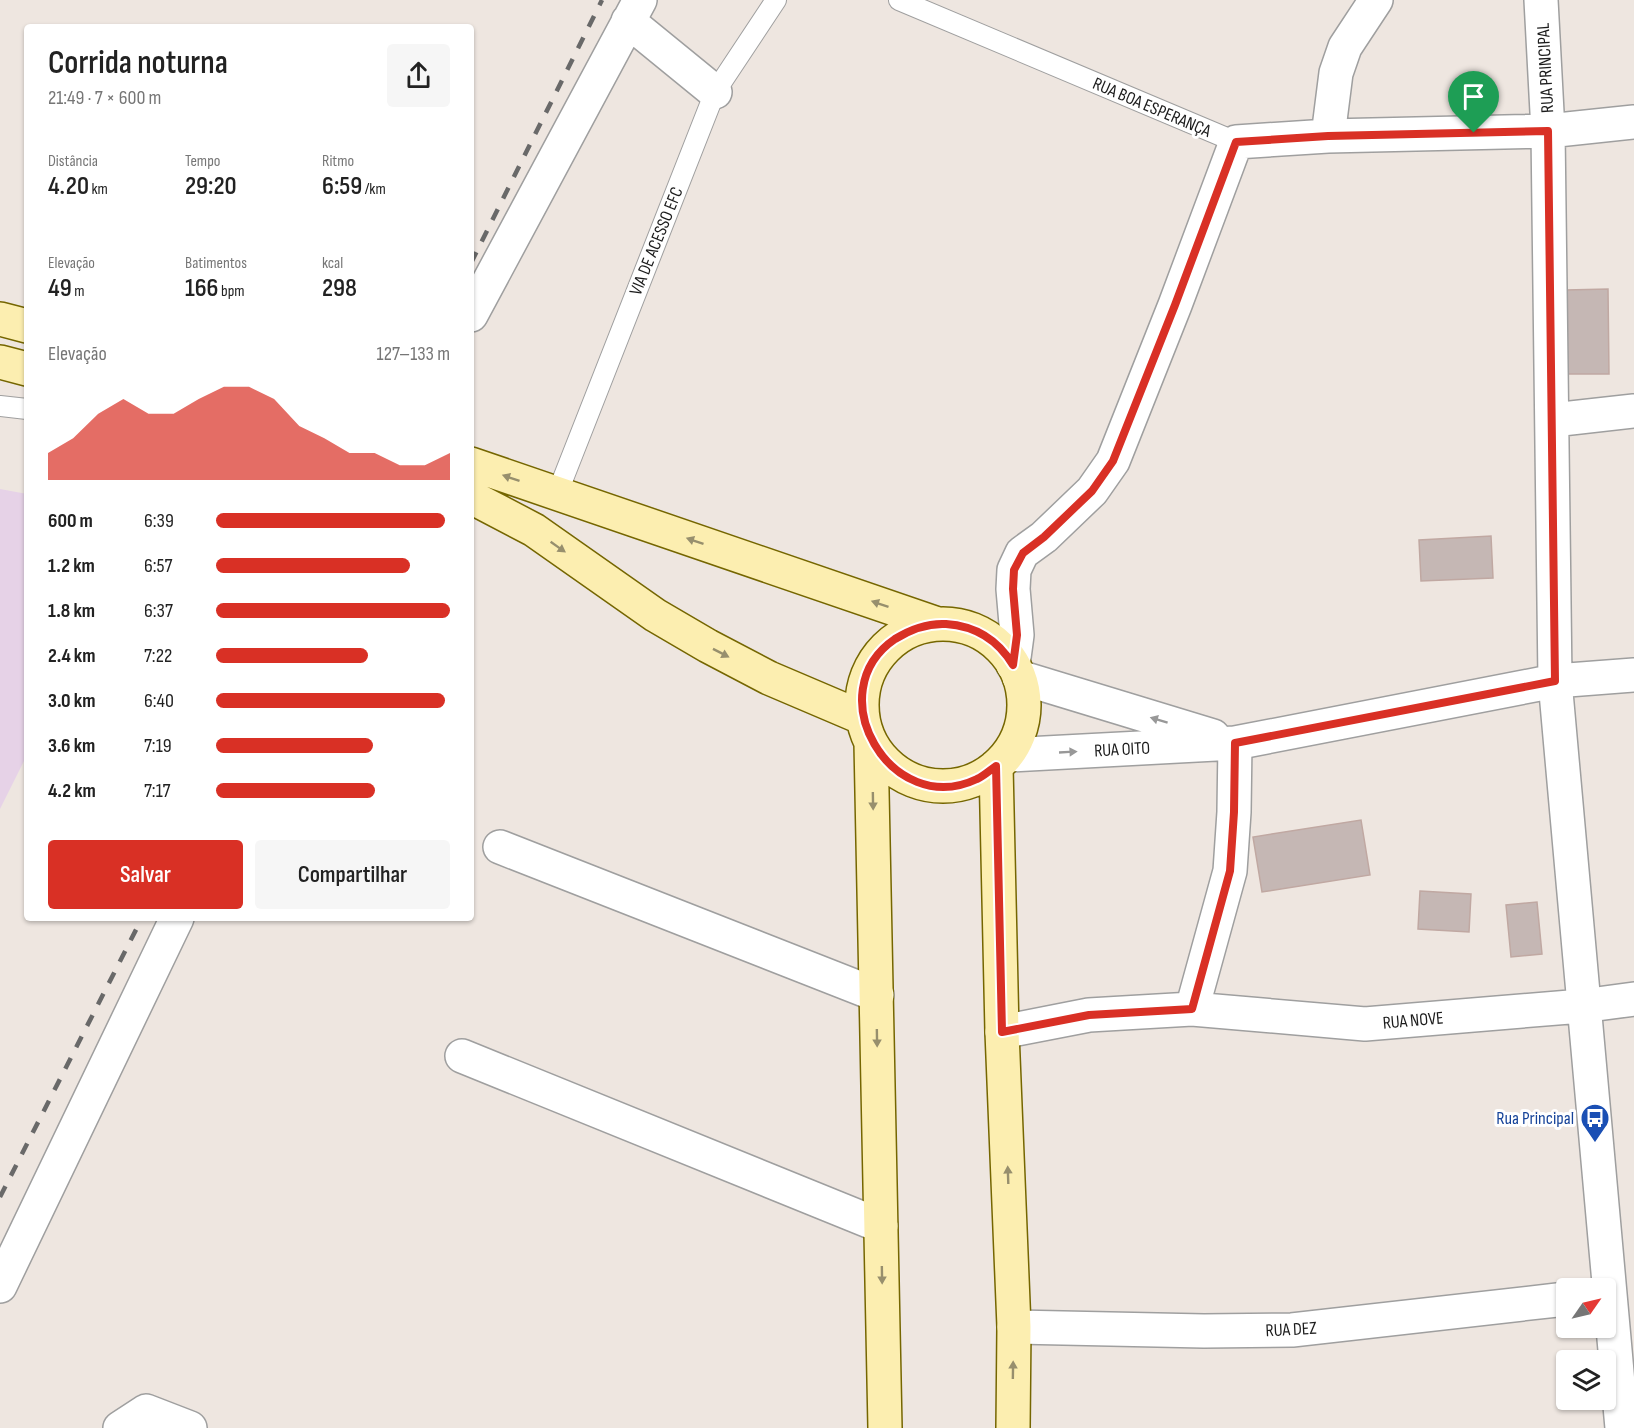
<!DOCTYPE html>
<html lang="pt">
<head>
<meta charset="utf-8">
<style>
	:root { --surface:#fff; --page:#f6f6f6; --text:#222; --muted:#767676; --accent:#d93025 }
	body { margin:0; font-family:"Sofia Sans Condensed",sans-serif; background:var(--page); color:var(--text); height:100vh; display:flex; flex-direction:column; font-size:22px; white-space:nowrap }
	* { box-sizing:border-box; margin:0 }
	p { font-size:20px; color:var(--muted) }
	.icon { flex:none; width:33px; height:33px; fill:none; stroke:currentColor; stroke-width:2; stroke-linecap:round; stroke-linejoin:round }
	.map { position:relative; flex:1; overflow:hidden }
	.drawer { position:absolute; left:24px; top:24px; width:450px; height:897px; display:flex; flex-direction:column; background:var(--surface); border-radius:6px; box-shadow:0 2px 4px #0004 }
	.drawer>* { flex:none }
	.needle { width:39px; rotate:56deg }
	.tools { position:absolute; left:1556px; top:1278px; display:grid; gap:12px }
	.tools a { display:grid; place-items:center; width:60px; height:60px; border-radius:6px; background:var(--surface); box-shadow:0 2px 4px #0004; font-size:30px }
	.pin { position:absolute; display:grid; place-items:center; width:51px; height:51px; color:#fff; margin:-62px -26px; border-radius:50% 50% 50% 0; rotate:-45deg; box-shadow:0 0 6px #0007 }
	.pin .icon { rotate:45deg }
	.round { display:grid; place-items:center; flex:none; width:63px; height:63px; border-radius:6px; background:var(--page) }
	.summary { display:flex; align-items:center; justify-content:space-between; height:102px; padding:0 24px }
	h1 { font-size:33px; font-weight:600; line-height:45px }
	.figures { display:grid; grid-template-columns:repeat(3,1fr); gap:9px; height:102px; padding:6px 24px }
	.figures div { display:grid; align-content:center }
	.figures b { font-size:26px; font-weight:600 }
	.figures small { font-size:16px; font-weight:400 }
	.figures p { font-size:16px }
	.chart { height:168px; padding:12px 24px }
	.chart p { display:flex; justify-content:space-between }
	.chart svg { width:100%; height:108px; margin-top:6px; fill:var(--accent); opacity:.7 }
	.cta { display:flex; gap:12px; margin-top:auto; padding:12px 24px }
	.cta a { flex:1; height:69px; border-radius:6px; background:var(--accent); color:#fff; font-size:24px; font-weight:600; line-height:69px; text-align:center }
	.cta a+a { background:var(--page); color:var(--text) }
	ul { padding:0 24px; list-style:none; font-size:20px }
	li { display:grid; grid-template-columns:96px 72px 1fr; align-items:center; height:45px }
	li i { height:15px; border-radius:8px; background:var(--accent) }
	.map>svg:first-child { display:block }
</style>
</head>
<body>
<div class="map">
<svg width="1634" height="1428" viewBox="0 0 1634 1428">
	<rect width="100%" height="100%" fill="#eee6e0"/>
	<path fill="#e6d2e7" d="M0,489L27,494V755L0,809Z"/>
	<path fill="#c5b7b4" stroke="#c0a8a2" stroke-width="1.5" d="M1608,289L1609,374H1568L1566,290Z
		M1491,536L1493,578L1421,581L1419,540Z
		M1361,820L1370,875L1262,892L1253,837Z
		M1420,891L1471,894L1469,932L1418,929Z
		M1537,902L1542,954L1511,957L1506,905Z"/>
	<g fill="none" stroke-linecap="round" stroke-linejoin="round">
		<g stroke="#9f9f9f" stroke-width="22">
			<path id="lane" d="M899,0L1236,142
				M0,406L27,409
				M557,494L715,92L776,0"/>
		</g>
		<g stroke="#9f9f9f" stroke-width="36">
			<path id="street" d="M1541,0L1548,131L1555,681L1622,1428
				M628,21L715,92
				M1328,136L1336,73L1345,47L1376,0
				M471,315L640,0
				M1553,420L1634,411
				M1013,665L1017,635L1013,589L1014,570L1022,553L1044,537L1092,491L1113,461L1175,305L1236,142L1328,136L1548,131L1634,122
				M1019,677L1213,736
				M1009,755L1235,743L1555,681L1634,675
				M500,847L877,995
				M1192,1009L1365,1024L1582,1006L1634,999
				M1002,1032L1089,1015L1192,1009L1230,871L1234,812L1235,743
				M462,1056L881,1226
				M0,1286L177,918
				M1014,1327L1204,1331L1292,1330L1566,1299
				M120,1428L146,1411L190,1428"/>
		</g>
		<g stroke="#756600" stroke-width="36">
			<path id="secondary" d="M0,319L27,326
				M0,362L27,369
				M471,464L935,623
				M471,497L534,530L655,615L708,646L769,678L863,718
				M862 705a81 81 0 1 1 162 0a81 81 0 1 1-162 0Z
				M871,743L885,1428
				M996,766L1002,1032L1014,1327L1013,1428"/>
		</g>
		<use href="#lane" stroke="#fff" stroke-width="20"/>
		<use href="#street" stroke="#fff" stroke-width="33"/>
		<use href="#secondary" stroke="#fceeb0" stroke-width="33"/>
		<path stroke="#696969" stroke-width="4.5" stroke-dasharray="12 12" stroke-linecap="butt" d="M471,263L602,0
			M0,1197L142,918"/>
	</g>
	<defs><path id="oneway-solid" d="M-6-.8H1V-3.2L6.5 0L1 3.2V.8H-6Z" transform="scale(1.5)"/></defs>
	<g fill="#978f6d">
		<use href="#oneway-solid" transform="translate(511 478) rotate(-161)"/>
		<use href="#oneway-solid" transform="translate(695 541) rotate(-161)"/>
		<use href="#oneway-solid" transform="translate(558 547) rotate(35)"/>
		<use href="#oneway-solid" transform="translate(880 604) rotate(-161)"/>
		<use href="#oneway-solid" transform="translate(721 653) rotate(27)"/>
		<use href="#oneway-solid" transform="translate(873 801) rotate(89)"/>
		<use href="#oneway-solid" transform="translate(877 1038) rotate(89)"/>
		<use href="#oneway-solid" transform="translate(1008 1175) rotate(-92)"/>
		<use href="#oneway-solid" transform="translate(882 1275) rotate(89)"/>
		<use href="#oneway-solid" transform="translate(1013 1370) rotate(-89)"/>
	</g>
	<g fill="#989898">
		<use href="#oneway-solid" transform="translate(1159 720) rotate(-163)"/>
		<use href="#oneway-solid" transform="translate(1068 752) rotate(-3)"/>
	</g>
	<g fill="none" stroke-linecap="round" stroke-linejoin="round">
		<g stroke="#fff" stroke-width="12">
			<path id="route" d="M1548,131L1555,681L1235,743L1234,812L1230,871L1192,1009L1089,1015L1002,1032L996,766C990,770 984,776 977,779C891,820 817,692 895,639C911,629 927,623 946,624C975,626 998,640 1013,665L1017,635L1013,589L1014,570L1023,553L1044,537L1092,491L1113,461L1175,305L1236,142L1328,136Z"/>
		</g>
		<use href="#route" stroke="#d93025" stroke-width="8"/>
	</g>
	<defs>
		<g id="bus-pin" transform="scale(1.5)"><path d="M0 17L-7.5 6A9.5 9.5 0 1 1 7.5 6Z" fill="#1a4fb4" stroke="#fff"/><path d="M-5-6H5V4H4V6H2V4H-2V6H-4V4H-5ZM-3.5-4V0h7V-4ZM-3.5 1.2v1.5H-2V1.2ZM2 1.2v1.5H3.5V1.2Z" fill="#fff"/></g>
	</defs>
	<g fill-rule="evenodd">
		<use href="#bus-pin" x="1595" y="1118"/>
	</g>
	<g text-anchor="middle" stroke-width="6" stroke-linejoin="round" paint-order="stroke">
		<g font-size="18" fill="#1b1b1b" stroke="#fff">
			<text transform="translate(1545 68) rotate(-93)" y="6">RUA PRINCIPAL</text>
			<text transform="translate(1152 107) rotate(23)" y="6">RUA BOA ESPERANÇA</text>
			<text transform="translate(656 241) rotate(-68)" y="6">VIA DE ACESSO EFC</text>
			<text transform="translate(1122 749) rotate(-3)" y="6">RUA OITO</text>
			<text transform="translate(1413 1020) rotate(-5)" y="6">RUA NOVE</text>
			<text transform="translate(1291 1329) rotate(-3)" y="6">RUA DEZ</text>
		</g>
		<g font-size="18" fill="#164399" stroke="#fff" text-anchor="end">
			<text x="1574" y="1124">Rua Principal</text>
		</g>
	</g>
</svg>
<div class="tools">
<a><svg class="needle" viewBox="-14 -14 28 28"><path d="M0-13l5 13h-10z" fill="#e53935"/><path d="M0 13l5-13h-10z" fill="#767676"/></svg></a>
<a><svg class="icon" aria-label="layers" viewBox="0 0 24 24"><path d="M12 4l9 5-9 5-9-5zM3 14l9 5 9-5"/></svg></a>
</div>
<div class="pin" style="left:1474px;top:133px;background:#1e9e55"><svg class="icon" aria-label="arrive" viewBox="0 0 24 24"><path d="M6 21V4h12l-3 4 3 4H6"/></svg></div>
<section class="drawer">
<div class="summary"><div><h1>Corrida noturna</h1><p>21:49 · 7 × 600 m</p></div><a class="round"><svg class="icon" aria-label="share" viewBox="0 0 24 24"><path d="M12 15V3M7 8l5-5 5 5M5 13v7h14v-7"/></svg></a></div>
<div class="figures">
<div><p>Distância</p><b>4.20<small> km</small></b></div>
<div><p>Tempo</p><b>29:20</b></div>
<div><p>Ritmo</p><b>6:59<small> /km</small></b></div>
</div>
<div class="figures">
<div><p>Elevação</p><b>49<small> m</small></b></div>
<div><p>Batimentos</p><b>166<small> bpm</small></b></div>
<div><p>kcal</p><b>298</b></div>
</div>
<div class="chart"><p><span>Elevação</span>127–133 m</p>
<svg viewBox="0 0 160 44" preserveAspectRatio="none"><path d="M0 44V33L10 27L20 17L30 11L40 17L50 17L60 11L70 6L80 6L90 11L100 22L110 27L120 33L130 33L140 38L150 38L160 33V44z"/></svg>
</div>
<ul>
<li><b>600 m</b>6:39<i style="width:98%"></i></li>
<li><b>1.2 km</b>6:57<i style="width:83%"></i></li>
<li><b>1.8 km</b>6:37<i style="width:100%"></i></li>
<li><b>2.4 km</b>7:22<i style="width:65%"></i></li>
<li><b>3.0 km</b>6:40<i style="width:98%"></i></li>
<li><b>3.6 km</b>7:19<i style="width:67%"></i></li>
<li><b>4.2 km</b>7:17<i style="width:68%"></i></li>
</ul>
<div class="cta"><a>Salvar</a><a>Compartilhar</a></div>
</section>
</div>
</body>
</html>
